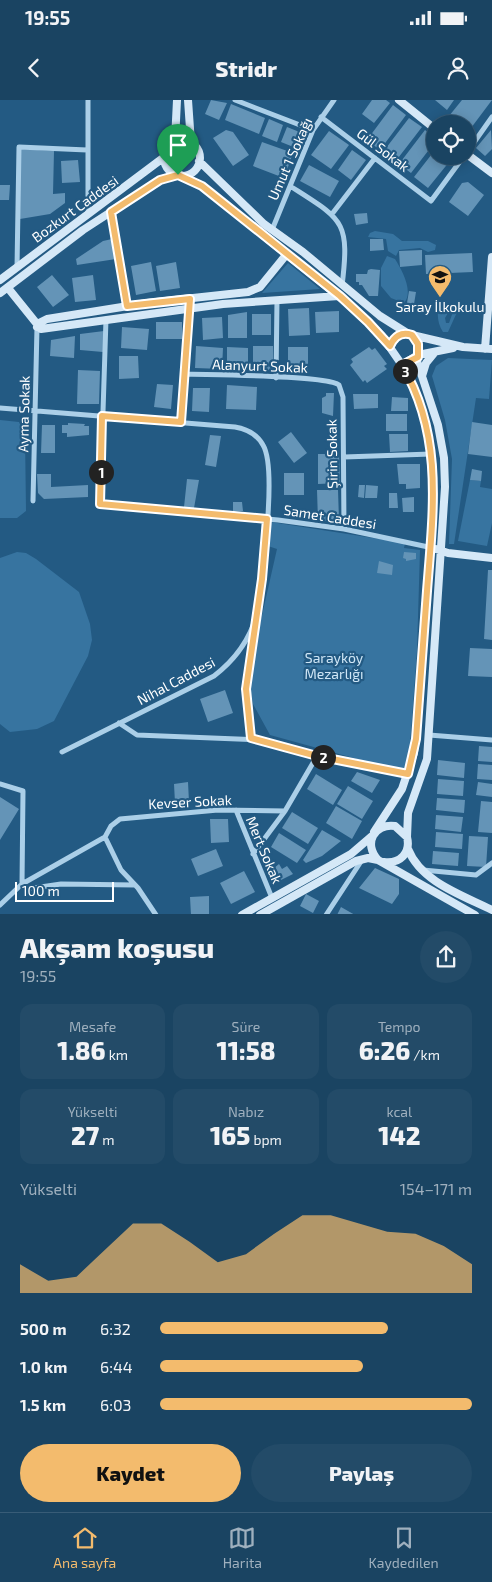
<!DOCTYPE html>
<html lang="tr">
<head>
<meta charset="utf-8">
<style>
	:root { --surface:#1a4462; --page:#234b68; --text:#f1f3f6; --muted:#9fb0be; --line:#385c77; --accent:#f3bb6d }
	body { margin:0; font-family:"Exo 2",sans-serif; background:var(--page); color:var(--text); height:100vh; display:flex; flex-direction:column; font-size:19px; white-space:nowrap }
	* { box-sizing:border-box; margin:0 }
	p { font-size:16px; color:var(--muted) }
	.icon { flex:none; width:28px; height:28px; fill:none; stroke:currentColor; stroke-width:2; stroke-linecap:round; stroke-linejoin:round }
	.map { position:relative; height:814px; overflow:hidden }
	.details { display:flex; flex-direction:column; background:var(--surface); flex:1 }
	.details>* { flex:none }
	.controls { position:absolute; left:426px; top:15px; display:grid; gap:10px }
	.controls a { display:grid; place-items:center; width:50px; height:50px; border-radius:50%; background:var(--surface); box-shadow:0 2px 12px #0003,0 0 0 1px var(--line); font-size:25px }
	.scale { position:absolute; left:15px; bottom:12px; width:99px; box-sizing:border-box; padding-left:5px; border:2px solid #fff; border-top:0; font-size:14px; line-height:18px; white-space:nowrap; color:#fff; -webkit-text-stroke:4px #235a83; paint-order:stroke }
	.pin { position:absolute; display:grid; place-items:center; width:42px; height:42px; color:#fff; margin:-51px -21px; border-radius:50% 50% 50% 0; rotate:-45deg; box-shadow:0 0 5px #0007 }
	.pin .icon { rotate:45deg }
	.km { position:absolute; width:25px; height:25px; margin:-12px; border-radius:50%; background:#222; color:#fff; font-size:14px; line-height:25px; text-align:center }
	.round { display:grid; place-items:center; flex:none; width:52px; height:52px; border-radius:26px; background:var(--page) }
	.summary { display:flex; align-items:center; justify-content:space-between; height:85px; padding:0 20px }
	h1 { font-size:28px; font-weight:800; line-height:38px }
	.stats { display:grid; grid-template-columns:repeat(3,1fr); gap:8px; height:85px; padding:5px 20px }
	.stats div { display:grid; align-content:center; border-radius:12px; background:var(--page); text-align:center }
	.stats b { font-size:25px; font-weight:800 }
	.stats small { font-size:14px; font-weight:400 }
	.stats p { font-size:14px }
	.chart { height:140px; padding:10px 20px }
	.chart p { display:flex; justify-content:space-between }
	.chart svg { width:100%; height:90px; margin-top:5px; fill:var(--accent); opacity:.7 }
	.action { display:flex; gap:10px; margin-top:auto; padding:10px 20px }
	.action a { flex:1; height:58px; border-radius:30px; background:var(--accent); color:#111; font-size:20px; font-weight:800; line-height:58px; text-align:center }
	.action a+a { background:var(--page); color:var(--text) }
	ul { padding:0 20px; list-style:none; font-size:16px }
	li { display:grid; grid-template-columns:80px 60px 1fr; align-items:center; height:38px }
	li i { height:12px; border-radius:6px; background:var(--accent) }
	.status { display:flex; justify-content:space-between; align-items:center; height:35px; padding:0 25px; background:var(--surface); direction:ltr }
	.status svg { height:14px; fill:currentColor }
	header { display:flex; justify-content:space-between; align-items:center; height:65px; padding:0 20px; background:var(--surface); font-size:22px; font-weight:800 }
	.tab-bar { display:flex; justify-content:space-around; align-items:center; height:70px; border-top:1px solid var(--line); background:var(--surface); font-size:14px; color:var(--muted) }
	.tab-bar a { display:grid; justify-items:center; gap:2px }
	.tab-bar .active { color:var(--accent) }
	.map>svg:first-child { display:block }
</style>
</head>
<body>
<div class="status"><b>19:55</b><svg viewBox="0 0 49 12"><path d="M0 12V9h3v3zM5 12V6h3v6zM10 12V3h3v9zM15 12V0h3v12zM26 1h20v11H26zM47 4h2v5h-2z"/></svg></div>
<header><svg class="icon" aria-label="back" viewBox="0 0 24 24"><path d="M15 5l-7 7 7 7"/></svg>Stridr<svg class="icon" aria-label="person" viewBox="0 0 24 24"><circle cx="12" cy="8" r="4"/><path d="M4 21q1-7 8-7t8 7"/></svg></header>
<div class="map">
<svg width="492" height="815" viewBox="0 0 492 815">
	<rect width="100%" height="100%" fill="#235a83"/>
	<path fill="#3774a0" d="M375,131L393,134L402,141H428L436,145L435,150L428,152L420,148L399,150L396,156L388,151L386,139L368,137L370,133Z
		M387,156L395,159C402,170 414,192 404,203L391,198L381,186V168Z
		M288,163L320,189L262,193Z
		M441,201L448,213L445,218L446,223H449L454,209L456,208L458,210L448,232H443C437,223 436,211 441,201Z
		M448,258L492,260L489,299L476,298L454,444H449L452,359L445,320L432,276L436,266Z
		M0,320L19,322L25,335L26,411L17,418H0Z
		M470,380L481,381L480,387L492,389V423L487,446L458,441Z
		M271,422L405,443L404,448L420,450L417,551L408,673L270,635L253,604L248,577L277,449L268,446Z
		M17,452L26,453L36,459L79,492L90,524L92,540L88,556L54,621L37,629L10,632L0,624V458Z"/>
	<path fill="#6494b7" d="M211,0L227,3L219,20L205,14Z
		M372,0H386L390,3L374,23L362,14Z
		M435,0H454L447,10Z
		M462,0H492L468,32V24H458L449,16Z
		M231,4L265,18L259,34L225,20Z
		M393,5L406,15L380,50L367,40Z
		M409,18L422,27L395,62L383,52Z
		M269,19L283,25L277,42L262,36Z
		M287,27L302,33L296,48L281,42Z
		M226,30L233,32L249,55L233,66L213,38Z
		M425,30L435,38V42L411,73L399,64Z
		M491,30L492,49L485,56L476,48Z
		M329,31L349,45L331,69L311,55Z
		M262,42L293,53L284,78L253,66Z
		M20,49L54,51L53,94L65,93V103L50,114L20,119Z
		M352,50L366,60L351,80L338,70Z
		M435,50V56H454L428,88L414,77Z
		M78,60L80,82L62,83L61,61Z
		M309,65L339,81L330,97L300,81Z
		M468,82L484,95L468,116L449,102L462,83Z
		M0,85H10L9,100H0Z
		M367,113L368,123L356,125L354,114Z
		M112,139L116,159L77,165L76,159L103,141Z
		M370,139H383L384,150L370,151Z
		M422,150V165L400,167L399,151Z
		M472,153L473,172L426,174L425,155Z
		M151,162L156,191L136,195L131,166Z
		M176,162L180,188L160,191L156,166Z
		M371,169L380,170L378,196H369L362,185H359V182H356V174H367L368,170Z
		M52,175L69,195L53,207L37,187Z
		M93,175L96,200L75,202L72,178Z
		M409,191L416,192L414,204L407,203Z
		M309,208L310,235L289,236L288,209Z
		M339,211V232L316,233L315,212Z
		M247,212V238H228V215Z
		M252,214H271V235H252Z
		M222,217L223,238L203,240L202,218Z
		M156,222H182V239H156Z
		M122,227L149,229L147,250L121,248Z
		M104,231L103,252L80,250V234Z
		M75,236L74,258L50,256L51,240Z
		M196,246L223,248L222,269L195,268Z
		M253,246H273V270H253Z
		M227,247L248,248V270L227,269Z
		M288,247H308V272H288Z
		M369,247L372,250L375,248L387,264L384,266L387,269L367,283L365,280L363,282L350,265L353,262L351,259Z
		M119,256H138L139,278L119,279Z
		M78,270L100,271L99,304H77Z
		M157,284L173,285L171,309L154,307Z
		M227,285L257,287L256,310L226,309Z
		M193,288H210L209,312L192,311Z
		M326,293H334L333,316L322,313V298L326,296Z
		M353,294H378V308L354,309Z
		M392,297L408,298V311H391Z
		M386,314H407V331H386Z
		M472,322L492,325V357L468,354Z
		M68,323L85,324L84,326H89V335L67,337V333H62V325H68Z
		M42,325H55V353H41Z
		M291,332L307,353L294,363L278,342Z
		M389,334H408V351L390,352Z
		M210,335L221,336L216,367L205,365Z
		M318,354H339L340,383L318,384Z
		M397,364H420V388L406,389V384H399Z
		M472,369L482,371L481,381L470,380Z
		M284,373H304V395H284Z
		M37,374H51V387L88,385V397L44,399L38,393Z
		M187,379L199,380L194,408L184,407Z
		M359,385H365L364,398L358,397Z
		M366,385L378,386L377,398H365Z
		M317,390H338L339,420L318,421Z
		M389,393H397L398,408H389Z
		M414,397V412H403L402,398Z
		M233,402H242L243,411H233Z
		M404,452L416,453V459L406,461V459L403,458Z
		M379,461L393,465L392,475L377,473Z
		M488,470H492V540L484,539Z
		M470,548L492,549V577L468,576Z
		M225,590L233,613L208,622L200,599Z
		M479,646L492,647V662L478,661Z
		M438,660L465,663L464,678L437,675Z
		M478,664L492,665V680L477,679Z
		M357,672L380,680L372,693L351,681Z
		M316,674L342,690L333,705L307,689Z
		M438,679L464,681L463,696L437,694Z
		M188,682L189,702L175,703L174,684Z
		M478,682L492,684V697L476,695Z
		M348,686L373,701L362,719L337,704Z
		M0,697L19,709L0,740Z
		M437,698L465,700L464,713L436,710Z
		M481,701L492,702V733L478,732Z
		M336,706L362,721L352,739L326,723Z
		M292,712L318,728L308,744L282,728Z
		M436,715L463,717L461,732L435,729Z
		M210,719H228L229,742L211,743Z
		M322,730L341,741L322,756L306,763L303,760Z
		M436,732L463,734L462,749L435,747Z
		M279,733L306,750L297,763L271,747Z
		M469,736L488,737L486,767L467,766Z
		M216,749L223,766L198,776L191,759Z
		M433,751L459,753L458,766L432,764Z
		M279,764L282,769L287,766L293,774L273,784L270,776L274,772L273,769Z
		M375,768L399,779V794L392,804L359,788Z
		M244,771L255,792L231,804L220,783Z
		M306,794L319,801L313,813L300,806Z
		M209,796V815H191L190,797Z
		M341,807L355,815H337Z"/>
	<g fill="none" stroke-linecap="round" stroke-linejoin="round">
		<path stroke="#abcfe8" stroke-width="5" d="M88,0V114
			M235,0L313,30
			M321,17L431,101L464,56
			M468,51L492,17
			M290,86C343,120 350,120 342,186
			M111,112L127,206
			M332,114L375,58
			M272,130L313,30L334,0
			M17,168L19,47L87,50
			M106,219L100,404L278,420L344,429L433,448
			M184,274C209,275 326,275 339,285L343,297L344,429
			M276,278L277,200
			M0,308L235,327C247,329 257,334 263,345C278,370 261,481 257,514C250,539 235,560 214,576L62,652
			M181,322L189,208
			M344,357L431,354
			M33,401L37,227
			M119,623L137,635L260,640L317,656L408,673
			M429,635L492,640
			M251,638L246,589L253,530
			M0,684L23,691L22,784L27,789L61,784L135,785
			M236,710L272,798
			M105,737L121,770L138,788L156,815
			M253,754L285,711L317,656
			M423,770L476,775L492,763
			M0,805L22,784L105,737L111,726L120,719L218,710L285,711
			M326,815L362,760"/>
		<path stroke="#d5e8f7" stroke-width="8" d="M188,0L191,43
			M399,0L435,29
			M164 58a18 18 0 1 1 36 0a18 18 0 1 1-36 0Z
			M175,41L177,0
			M468,55L492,73
			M199,61L264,124L303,152L380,216L407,233
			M183,76L202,86L352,207L382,236L402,265L418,255C421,242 412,230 398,235L390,246
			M0,180L163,58
			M8,188L41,229L223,204L339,196
			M0,193L83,130L160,80L178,75
			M37,227L39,223L47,219L147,203L248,192L260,187L286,155
			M412,235L463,247L492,249
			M485,249L492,157
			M418,255L453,248
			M422,276L426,263L435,252
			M436,449L448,453L492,458
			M374,732L402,689L414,653C420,607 422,560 425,513C432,428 447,342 402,265
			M407,737L408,713L427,659L445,387L444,358L438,325L416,258
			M408,749C421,782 462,795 492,810
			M384,762C400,764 411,753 407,737L395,726C374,723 363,744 378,760L475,815
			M242,815L351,754L372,736
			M260,815L356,761L368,758L378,760"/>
	</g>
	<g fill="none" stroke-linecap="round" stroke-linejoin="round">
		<g stroke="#fff" stroke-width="10">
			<path id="route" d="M178,75L202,86L340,196L368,222L390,246C394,237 401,231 412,235L418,244V257L402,265C444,336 433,412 427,491C423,540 420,590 416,639L408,674L317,656L251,638L246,589L262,479L267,419L100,404L102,316L181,322L190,199L127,206L111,112L160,80Z"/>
		</g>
		<use href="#route" stroke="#f3bb6d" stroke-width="6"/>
	</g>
	<defs>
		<g id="school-pin" transform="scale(1.25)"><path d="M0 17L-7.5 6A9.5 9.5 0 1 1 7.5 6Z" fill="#f3bb6d" stroke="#235a83"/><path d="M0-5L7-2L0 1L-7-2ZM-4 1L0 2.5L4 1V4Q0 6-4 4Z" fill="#111"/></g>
	</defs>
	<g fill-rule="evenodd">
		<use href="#school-pin" x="440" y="177"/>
	</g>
	<g text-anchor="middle" stroke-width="4.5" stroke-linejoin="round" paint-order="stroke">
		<g font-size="14" fill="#fff" stroke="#235a83">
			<text transform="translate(383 50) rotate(37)" y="5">Gül Sokak</text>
			<text transform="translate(290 59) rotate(-66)" y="5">Umut 1 Sokağı</text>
			<text transform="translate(75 109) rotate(-36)" y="5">Bozkurt Caddesi</text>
			<text transform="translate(260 266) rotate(2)" y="5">Alanyurt Sokak</text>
			<text transform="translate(24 314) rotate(-89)" y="5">Ayma Sokak</text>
			<text transform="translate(332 354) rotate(-91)" y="5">Şirin Sokak</text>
			<text transform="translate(330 417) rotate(9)" y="5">Samet Caddesi</text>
			<text transform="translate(176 581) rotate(-28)" y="5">Nihal Caddesi</text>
			<text transform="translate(190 702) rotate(-3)" y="5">Kevser Sokak</text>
			<text transform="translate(264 750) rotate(67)" y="5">Mert Sokak</text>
		</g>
		<g font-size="14" fill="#fff" stroke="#235a83">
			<text x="440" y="212">Saray İlkokulu</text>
		</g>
		<g font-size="14" fill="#cfe6f6" stroke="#235a83">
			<text x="334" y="563">Sarayköy<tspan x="334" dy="16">Mezarlığı</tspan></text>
		</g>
	</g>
</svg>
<div class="controls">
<a><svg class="icon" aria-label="locate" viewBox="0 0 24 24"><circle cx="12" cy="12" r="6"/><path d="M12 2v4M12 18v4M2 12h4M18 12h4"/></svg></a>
</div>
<div class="scale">100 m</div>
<div class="pin" style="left:178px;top:75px;background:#1e9e55"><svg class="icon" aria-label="arrive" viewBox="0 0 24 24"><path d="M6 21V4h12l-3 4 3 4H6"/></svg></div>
<b class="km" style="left:101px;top:372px">1</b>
<b class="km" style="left:323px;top:657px">2</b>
<b class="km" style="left:405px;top:271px">3</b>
</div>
<section class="details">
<div class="summary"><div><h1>Akşam koşusu</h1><p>19:55</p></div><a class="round"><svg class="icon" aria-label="share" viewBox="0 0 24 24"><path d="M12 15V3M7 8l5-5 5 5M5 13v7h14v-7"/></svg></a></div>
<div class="stats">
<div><p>Mesafe</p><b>1.86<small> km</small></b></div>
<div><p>Süre</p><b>11:58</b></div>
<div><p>Tempo</p><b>6:26<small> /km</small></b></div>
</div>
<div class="stats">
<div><p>Yükselti</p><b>27<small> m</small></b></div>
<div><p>Nabız</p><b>165<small> bpm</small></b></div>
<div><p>kcal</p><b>142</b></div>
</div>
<div class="chart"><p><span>Yükselti</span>154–171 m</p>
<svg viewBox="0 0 160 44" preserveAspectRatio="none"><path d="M0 44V30L10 38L20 36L30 23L40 10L50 10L60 19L70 29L80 25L90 15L100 6L110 6L120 10L130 14L140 15L150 21L160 30V44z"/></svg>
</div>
<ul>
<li><b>500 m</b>6:32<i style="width:73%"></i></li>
<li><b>1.0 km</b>6:44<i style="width:65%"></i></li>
<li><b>1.5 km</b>6:03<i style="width:100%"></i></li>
</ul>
<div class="action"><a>Kaydet</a><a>Paylaş</a></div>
</section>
<nav class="tab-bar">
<a class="active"><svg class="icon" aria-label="home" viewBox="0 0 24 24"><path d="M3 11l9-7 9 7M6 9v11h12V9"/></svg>Ana sayfa</a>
<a><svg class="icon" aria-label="map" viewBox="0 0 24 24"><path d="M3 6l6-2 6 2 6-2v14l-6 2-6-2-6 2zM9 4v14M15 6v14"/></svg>Harita</a>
<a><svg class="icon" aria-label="saved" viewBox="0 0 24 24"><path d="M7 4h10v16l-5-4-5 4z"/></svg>Kaydedilen</a>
</nav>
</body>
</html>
